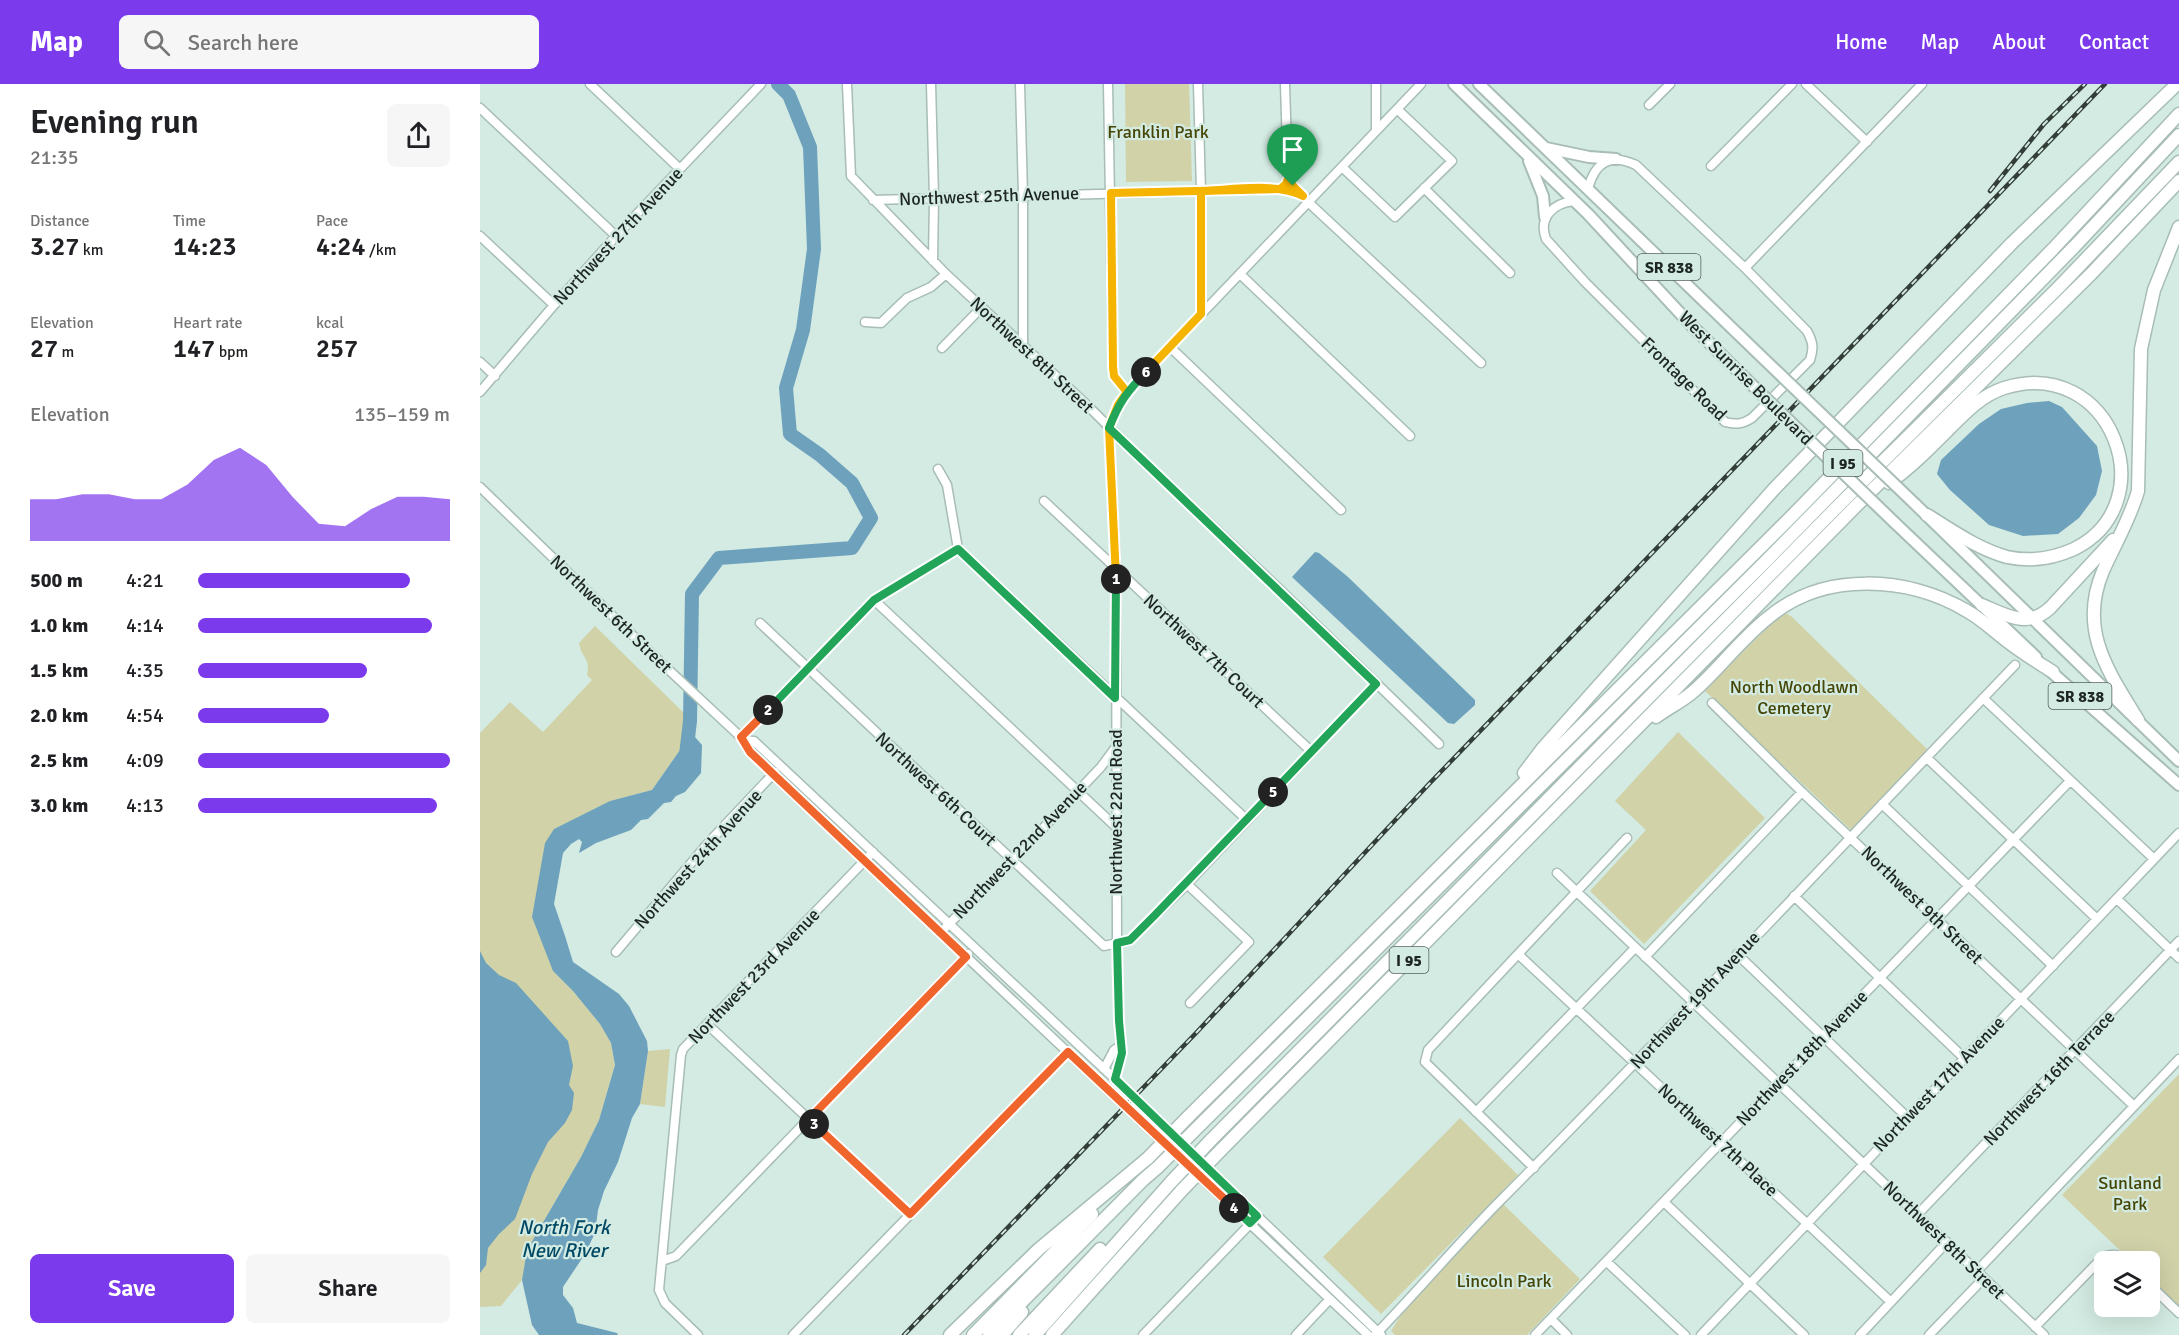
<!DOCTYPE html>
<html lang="en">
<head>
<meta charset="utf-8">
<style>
	:root { --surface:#fff; --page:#f6f6f6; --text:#202124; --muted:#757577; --accent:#7c3aed }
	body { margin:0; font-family:Signika,sans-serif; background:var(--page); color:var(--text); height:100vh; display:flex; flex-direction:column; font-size:22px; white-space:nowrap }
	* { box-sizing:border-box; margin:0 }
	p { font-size:20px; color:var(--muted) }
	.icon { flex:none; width:33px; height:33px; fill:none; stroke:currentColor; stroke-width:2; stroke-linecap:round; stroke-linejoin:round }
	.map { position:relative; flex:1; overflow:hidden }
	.panel { display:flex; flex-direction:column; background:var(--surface); width:480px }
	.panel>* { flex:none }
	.controls { position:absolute; left:1614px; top:1167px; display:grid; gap:12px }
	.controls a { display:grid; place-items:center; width:66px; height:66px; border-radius:9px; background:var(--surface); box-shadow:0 6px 24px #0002; font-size:30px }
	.pin { position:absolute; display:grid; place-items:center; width:51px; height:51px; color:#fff; margin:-62px -26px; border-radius:50% 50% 50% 0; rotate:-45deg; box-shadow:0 0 6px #0007 }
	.pin .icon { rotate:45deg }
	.km { position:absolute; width:30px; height:30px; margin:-15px; border-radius:50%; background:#222; color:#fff; font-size:16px; line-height:30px; text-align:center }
	.round { display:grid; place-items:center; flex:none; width:63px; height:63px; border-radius:9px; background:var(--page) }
	.head { display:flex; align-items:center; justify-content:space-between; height:102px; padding:0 30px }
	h1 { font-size:33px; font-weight:600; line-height:45px }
	.metrics { display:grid; grid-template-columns:repeat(3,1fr); gap:9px; height:102px; padding:6px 30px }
	.metrics div { display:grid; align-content:center }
	.metrics b { font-size:26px; font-weight:600 }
	.metrics small { font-size:16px; font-weight:400 }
	.metrics p { font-size:16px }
	.chart { height:168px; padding:12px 30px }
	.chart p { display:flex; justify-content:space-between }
	.chart svg { width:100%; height:108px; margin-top:6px; fill:var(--accent); opacity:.7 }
	.button { display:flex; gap:12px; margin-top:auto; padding:12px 30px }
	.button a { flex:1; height:69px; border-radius:9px; background:var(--accent); color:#fff; font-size:24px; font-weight:600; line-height:69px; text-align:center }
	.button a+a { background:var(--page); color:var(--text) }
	ul { padding:0 30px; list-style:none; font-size:20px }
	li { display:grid; grid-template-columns:96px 72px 1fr; align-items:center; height:45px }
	li i { height:15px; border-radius:8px; background:var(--accent) }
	header { display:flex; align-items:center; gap:36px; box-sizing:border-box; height:84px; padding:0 30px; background:var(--accent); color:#fff }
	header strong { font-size:28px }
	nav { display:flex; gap:33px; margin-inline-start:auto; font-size:21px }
	.search { width:420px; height:54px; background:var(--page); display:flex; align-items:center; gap:15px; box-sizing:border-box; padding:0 21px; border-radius:9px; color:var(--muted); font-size:22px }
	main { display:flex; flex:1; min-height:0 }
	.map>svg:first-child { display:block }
</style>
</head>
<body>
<header>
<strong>Map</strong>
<div class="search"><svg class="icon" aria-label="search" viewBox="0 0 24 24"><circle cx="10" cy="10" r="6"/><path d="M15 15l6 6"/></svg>Search here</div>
<nav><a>Home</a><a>Map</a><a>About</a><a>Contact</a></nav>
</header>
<main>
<section class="panel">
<div class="head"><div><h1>Evening run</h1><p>21:35</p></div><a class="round"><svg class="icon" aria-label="share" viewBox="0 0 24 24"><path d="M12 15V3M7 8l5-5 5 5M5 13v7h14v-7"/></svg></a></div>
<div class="metrics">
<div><p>Distance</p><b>3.27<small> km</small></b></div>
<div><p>Time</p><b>14:23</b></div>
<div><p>Pace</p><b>4:24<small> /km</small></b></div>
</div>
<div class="metrics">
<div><p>Elevation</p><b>27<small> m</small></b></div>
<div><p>Heart rate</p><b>147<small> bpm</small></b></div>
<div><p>kcal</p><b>257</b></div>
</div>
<div class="chart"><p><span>Elevation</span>135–159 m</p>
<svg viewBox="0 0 160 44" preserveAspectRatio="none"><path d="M0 44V27L10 27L20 25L30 25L40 27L50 27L60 21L70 11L80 6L90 13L100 26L110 37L120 38L130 31L140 26L150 26L160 27V44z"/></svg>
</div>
<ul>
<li><b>500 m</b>4:21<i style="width:84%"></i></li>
<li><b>1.0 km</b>4:14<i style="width:93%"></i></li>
<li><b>1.5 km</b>4:35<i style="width:67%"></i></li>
<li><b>2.0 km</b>4:54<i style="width:52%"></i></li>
<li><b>2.5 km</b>4:09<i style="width:100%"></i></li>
<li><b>3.0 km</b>4:13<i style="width:95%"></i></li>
</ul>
<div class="button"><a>Save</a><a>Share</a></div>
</section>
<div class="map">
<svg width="1699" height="1251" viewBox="0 0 1699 1251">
	<rect width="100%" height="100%" fill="#d3ebe2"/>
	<path fill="#d1d2a8" d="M645,0H709L712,97L646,98Z
		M1306,529L1312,533L1448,666L1371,746L1224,606L1290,541Z
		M115,542L207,632L200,666L172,706L130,717L74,745L73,887L93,907L120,940L131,959L135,981L119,1036L101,1073L47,1166L42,1196L21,1222L0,1223V649L30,618L63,648L112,596L107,591C111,573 101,574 99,559Z
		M1198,648L1285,734L1164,860L1110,807L1166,746L1135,717Z
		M190,965L185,1023L160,1020L168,967Z
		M1699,990V1223L1670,1195V1178L1651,1177L1582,1111Z
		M980,1034L1038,1091L901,1230L843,1173Z
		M1023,1120L1100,1195L1047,1251H915L911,1247C940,1199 985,1160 1023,1120Z"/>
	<path fill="#6da1bc" d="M1569,317L1582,323L1617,362L1622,387L1616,411L1599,434L1578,450L1543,452L1509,441L1470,406L1457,390L1461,376L1499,340L1521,325L1547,319Z
		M835,468L839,469L868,493L995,616V621L974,640L968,639L812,493Z
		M202,653H215L222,661L221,689L205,708L196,712L191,718L184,719L168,735L161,736L151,746L116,759L99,769L102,758L99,755L91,760L83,769L74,820L85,852L93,878L139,910L149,922L167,957L168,967L160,1020L152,1034L138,1078L124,1107L118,1126L115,1149L105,1170L83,1203V1211L93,1224L97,1239L137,1249L138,1251H59L52,1241L42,1196L47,1166L101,1073L119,1036L135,981L131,959L120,940L93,907L73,887L52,833L65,759L74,745L130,717L172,706L200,666Z
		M0,867L6,879L19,891L36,899L88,957L93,982L89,1001L94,1009L92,1026L85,1039L68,1058L52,1090L35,1135L19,1150L8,1164L6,1181L0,1189Z"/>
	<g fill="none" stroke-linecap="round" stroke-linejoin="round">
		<path stroke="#6da1bc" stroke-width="14" d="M206,671L210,637L212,510L239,474L372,464L391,434L372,399L340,371L310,350L306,304L323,246L334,165L330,63L309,11L298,0"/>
		<g stroke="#a7bdb5" stroke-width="11">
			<path id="minor" d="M110,0L200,85
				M367,0L371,92L466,190L606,320L661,375L793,499L959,660
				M451,0L454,113L453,177
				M540,0L543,111V262
				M628,0L633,283L634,292L647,308
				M718,0L721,107V230
				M1326,0L1387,58
				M1169,21L1190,0
				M0,24L136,152
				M896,47V0
				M1231,82L1312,0
				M862,83L915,133L972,77L917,25
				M944,104L1030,189
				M799,105L812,107L823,112
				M393,116L800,105L808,97L805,0
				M1094,117C1073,119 1058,134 1066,155L1105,198L1245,338C1256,341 1263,340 1272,334L1330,276C1334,264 1333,258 1327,247L1265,184L1156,81C1130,69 1115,78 1108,105
				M828,118L1001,279
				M0,152L74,221
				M1265,184L1442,0
				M760,190L930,352
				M385,238L401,239L427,214L451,203L466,190
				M690,263L861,426
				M462,264L501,224
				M0,278L15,292
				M0,308L74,221L136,152L281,0
				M458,385L467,401L478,465L767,736
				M0,403L176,574L264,656L270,668L304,701L888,1251
				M564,417L832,668
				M394,516L636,743
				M280,539L624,862L650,856L707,800L896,600
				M1503,614L1674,775
				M1232,619L1322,708L1654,1022
				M261,653L394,516L478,465
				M264,656L274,657L635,995L901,1251
				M1447,674L1617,835
				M1402,720L1573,882
				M1077,789L1564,1251
				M707,800L769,858L710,919
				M1314,812L1484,974
				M1637,815L1699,874
				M465,844L532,777L621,683L635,664
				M136,868L228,759L295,688
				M1257,870L1427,1033
				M1039,871L1411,1218
				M1165,873L1322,708
				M227,940L430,1130
				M624,985L634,966L640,962
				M635,995L642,969L639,937L637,859L636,486L629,343L638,321L647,308L941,0
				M996,1028L1155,864
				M1054,1084L945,978L948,966L1147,754
				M1184,1118L1324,1251
				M1438,1130L1699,857
				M182,1177L196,1172L488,870
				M1127,1178L1205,1251
				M1497,1187L1699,975
				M1670,1201L1699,1229
				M1071,1235L1087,1251
				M1555,1243L1623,1173C1634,1169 1638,1170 1646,1178
				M218,1251L185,1219L179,1206L201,971L203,965L393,768
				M313,1251L588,968
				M663,1251L773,1137
				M816,1251L850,1215
				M895,1251C938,1207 978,1159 1022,1115C1196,940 1364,759 1535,581
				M1055,1251L1590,697
				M1221,1251L1699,749
				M1380,1251L1467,1158
				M1449,1251L1504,1194"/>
		</g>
		<g stroke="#a7bdb5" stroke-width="14">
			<path id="major" d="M974,0L1108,130L1211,241L1268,297
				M999,0L1286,277
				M1066,64L1109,73L1136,75
				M1049,77L1063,112L1065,133
				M1435,420L1699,677
				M1415,439L1556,573
				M1567,584L1699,701"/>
		</g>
		<g stroke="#a7bdb5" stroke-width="15">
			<path id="highway" d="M1409,399C1430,384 1448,366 1466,348C1484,330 1500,312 1524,304C1631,270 1687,419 1594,465C1572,475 1550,478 1527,473C1498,465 1473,447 1447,431
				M1502,521C1526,531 1547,545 1570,524L1633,456
				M1176,633C1188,624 1203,617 1214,607C1240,584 1261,555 1289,533C1344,487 1428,492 1487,527C1503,536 1516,549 1531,560C1544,570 1559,579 1573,588
				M1658,636C1628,587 1598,546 1623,487C1635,460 1650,435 1658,407L1661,265L1674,206L1699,143
				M1044,689L1063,664L1295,404L1532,159L1697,0
				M708,1033L1309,435L1573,165L1699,30
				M718,1043L1287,476L1594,163L1699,51
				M731,1056L1363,417L1579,203L1699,78
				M741,1066L1374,424L1611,190L1699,97
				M470,1251L559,1165L668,1074
				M493,1251L612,1130
				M509,1251L663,1096L678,1083
				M522,1251L542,1228
				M539,1251L620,1165
				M555,1251L692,1097
				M572,1251L702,1106"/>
		</g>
		<use href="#minor" stroke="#fff" stroke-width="8"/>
		<use href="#major" stroke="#fff" stroke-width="10"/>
		<use href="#highway" stroke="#fff" stroke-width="12"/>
		<g stroke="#333e39" stroke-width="4.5">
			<path id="rail" d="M1510,107L1564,40L1605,0
				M424,1251L716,949L949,700L1625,0"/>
		</g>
		<use href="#rail" stroke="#d3ebe2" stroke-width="2" stroke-dasharray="7" stroke-linecap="butt"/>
		<g stroke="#a7bdb5" stroke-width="14" stroke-linecap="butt">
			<path id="major-bridge" d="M1286,277L1435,420
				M1268,297L1415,439"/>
		</g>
		<g stroke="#a7bdb5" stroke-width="15" stroke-linecap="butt">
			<path id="highway-bridge" d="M668,1074L708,1033
				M678,1083L718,1043
				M692,1097L731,1056
				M702,1106L741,1066"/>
		</g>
		<use href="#major-bridge" stroke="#fff" stroke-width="10"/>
		<use href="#highway-bridge" stroke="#fff" stroke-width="12"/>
	</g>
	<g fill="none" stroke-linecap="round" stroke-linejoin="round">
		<g stroke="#fff" stroke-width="12">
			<path id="split-1" d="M636,495L629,344L638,321L647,308L634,292L633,283L631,109L800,105L806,100L808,95L813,102"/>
		</g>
		<g stroke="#fff" stroke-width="12">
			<path id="split-2" d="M288,626L394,516L478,465L635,614L636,495"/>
		</g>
		<g stroke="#fff" stroke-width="12">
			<path id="split-3" d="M288,626L261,653L270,668L486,873L329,1035L334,1040"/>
		</g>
		<g stroke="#fff" stroke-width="12">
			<path id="split-4" d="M334,1040L430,1130L588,968L754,1124"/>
		</g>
		<g stroke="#fff" stroke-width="12">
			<path id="split-5" d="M754,1124L770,1139L777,1132L635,995L642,969L639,937L637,859L650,856L675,831L793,708"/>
		</g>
		<g stroke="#fff" stroke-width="12">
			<path id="split-6" d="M666,288C647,308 639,318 629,344L896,600L793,708"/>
		</g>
		<g stroke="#fff" stroke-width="12">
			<path id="split-7" d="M666,288L721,230V107C751,106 796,98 823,112L813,102"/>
		</g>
		<use href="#split-1" stroke="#f5b400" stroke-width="8"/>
		<use href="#split-2" stroke="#22a559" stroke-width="8"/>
		<use href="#split-3" stroke="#f0652b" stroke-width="8"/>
		<use href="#split-4" stroke="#f0652b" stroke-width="8"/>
		<use href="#split-5" stroke="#22a559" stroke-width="8"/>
		<use href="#split-6" stroke="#22a559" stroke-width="8"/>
		<use href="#split-7" stroke="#f5b400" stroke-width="8"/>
	</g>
	<g text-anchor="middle" stroke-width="4.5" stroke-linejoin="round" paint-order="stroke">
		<g fill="#d3ebe2" stroke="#54615c" stroke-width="1.5">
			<rect x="1157.5" y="170" width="63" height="26" rx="4.5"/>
			<rect x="1343.5" y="366" width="39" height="26" rx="4.5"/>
			<rect x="1568.5" y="599" width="63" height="26" rx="4.5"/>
			<rect x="909.5" y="863" width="39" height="26" rx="4.5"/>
		</g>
		<g font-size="16" font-weight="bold" fill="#1d2622">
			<text x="1189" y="189">SR 838</text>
			<text x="1363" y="385">I 95</text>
			<text x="1600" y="618">SR 838</text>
			<text x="929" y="882">I 95</text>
		</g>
		<g font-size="18" fill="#454506" stroke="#d3ebe2">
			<text x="678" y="54">Franklin Park</text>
			<text x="1314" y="609">North Woodlawn<tspan x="1314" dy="21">Cemetery</tspan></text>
			<text x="1650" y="1105">Sunland<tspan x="1650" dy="21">Park</tspan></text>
			<text x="1024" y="1203">Lincoln Park</text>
		</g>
		<g font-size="18" fill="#1d2622" stroke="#d3ebe2">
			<text transform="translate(509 112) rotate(-2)" y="6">Northwest 25th Avenue</text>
			<text transform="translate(138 152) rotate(-47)" y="6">Northwest 27th Avenue</text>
			<text transform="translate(552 271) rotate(43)" y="6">Northwest 8th Street</text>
			<text transform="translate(1266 294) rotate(45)" y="6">West Sunrise Boulevard</text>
			<text transform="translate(1204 295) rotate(44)" y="6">Frontage Road</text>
			<text transform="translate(131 530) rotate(44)" y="6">Northwest 6th Street</text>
			<text transform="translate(724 567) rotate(43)" y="6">Northwest 7th Court</text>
			<text transform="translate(456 705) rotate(43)" y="6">Northwest 6th Court</text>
			<text transform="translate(636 728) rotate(-90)" y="6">Northwest 22nd Road</text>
			<text transform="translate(540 766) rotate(-46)" y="6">Northwest 22nd Avenue</text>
			<text transform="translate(218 775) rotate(-48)" y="6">Northwest 24th Avenue</text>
			<text transform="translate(1442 821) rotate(44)" y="6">Northwest 9th Street</text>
			<text transform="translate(274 892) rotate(-46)" y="6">Northwest 23rd Avenue</text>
			<text transform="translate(1215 916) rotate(-47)" y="6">Northwest 19th Avenue</text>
			<text transform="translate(1322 974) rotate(-46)" y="6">Northwest 18th Avenue</text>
			<text transform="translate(1569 994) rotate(-46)" y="6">Northwest 16th Terrace</text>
			<text transform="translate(1459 1000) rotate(-46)" y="6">Northwest 17th Avenue</text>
			<text transform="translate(1238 1056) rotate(43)" y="6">Northwest 7th Place</text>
			<text transform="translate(1464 1156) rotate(44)" y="6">Northwest 8th Street</text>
		</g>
		<g font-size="20" font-style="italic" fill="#004965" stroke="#d3ebe2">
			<text x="84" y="1150">North Fork<tspan x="84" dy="23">New River</tspan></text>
		</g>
	</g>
</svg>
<div class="controls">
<a><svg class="icon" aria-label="layers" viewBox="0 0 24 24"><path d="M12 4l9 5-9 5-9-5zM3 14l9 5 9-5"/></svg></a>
</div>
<div class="pin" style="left:813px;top:102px;background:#1e9e55"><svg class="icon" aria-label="arrive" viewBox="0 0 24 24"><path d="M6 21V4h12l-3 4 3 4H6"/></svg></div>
<b class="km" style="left:636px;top:495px">1</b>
<b class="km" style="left:288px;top:626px">2</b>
<b class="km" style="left:334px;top:1040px">3</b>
<b class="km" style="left:754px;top:1124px">4</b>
<b class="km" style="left:793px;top:708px">5</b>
<b class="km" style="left:666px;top:288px">6</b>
</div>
</main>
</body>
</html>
